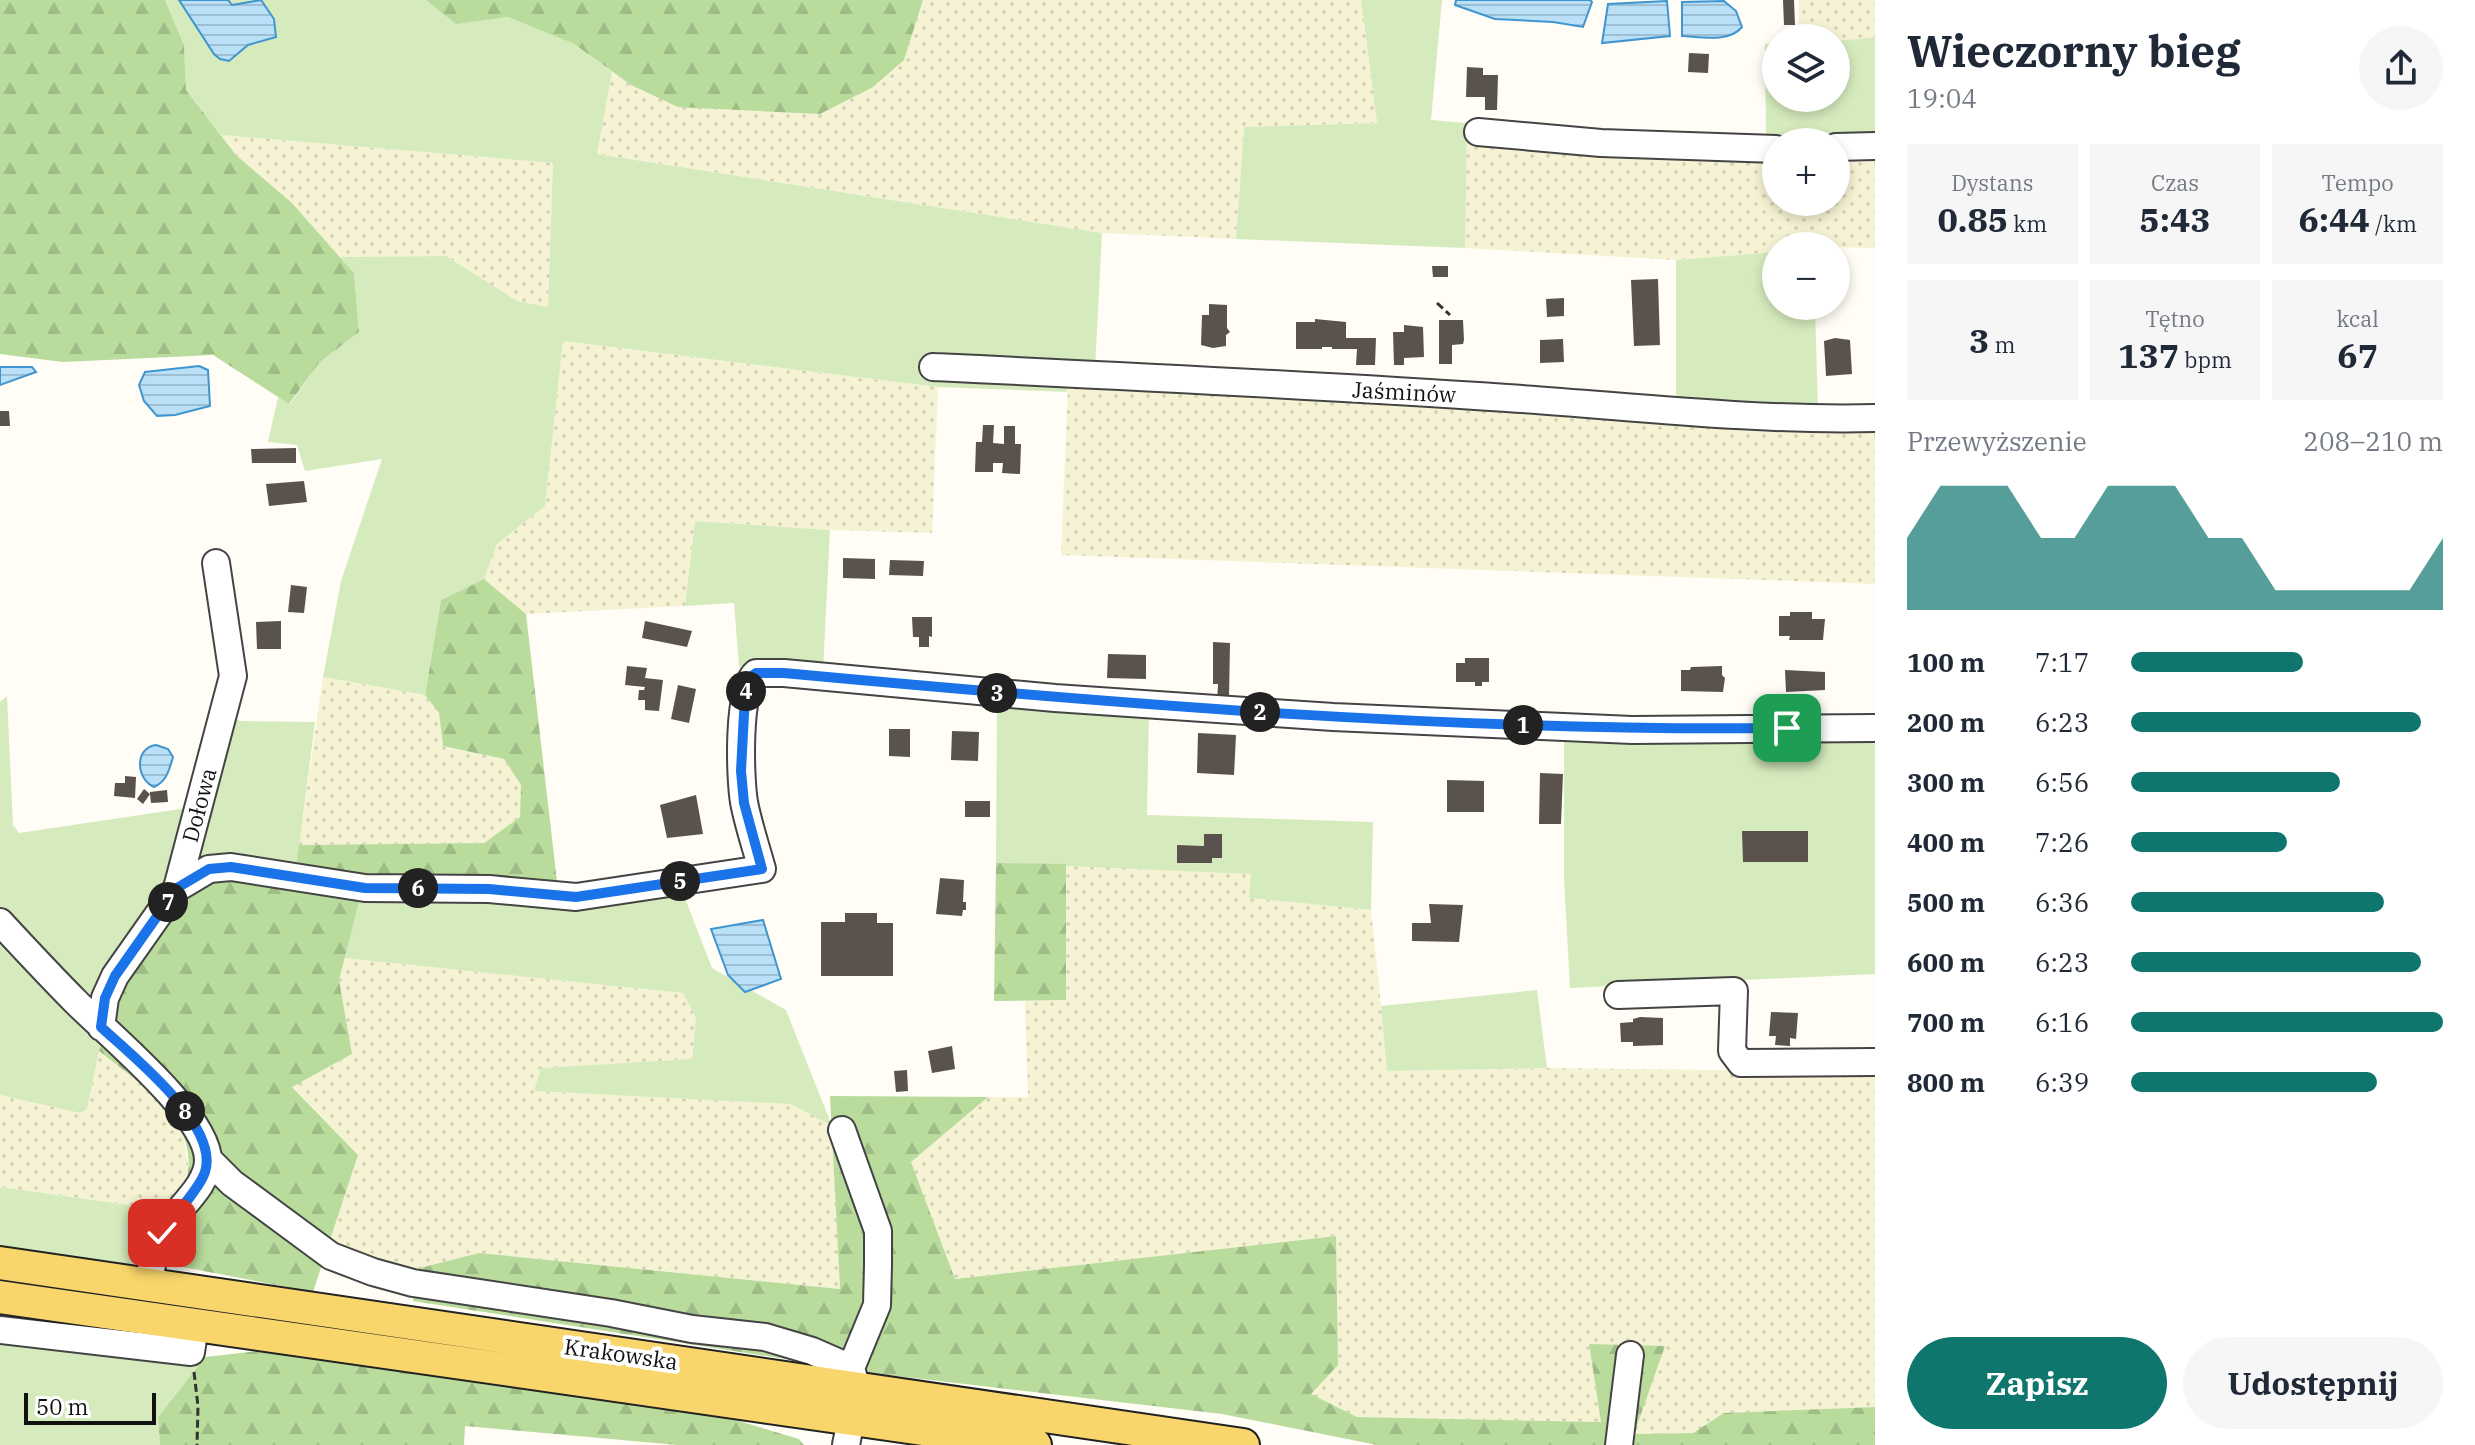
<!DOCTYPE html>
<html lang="pl">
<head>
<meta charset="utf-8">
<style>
	:root { --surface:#fff; --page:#f6f6f7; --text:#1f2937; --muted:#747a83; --accent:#0f766e }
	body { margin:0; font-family:"IBM Plex Serif",serif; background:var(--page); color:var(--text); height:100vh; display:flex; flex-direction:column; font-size:30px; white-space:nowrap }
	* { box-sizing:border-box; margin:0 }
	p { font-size:26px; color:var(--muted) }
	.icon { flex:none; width:44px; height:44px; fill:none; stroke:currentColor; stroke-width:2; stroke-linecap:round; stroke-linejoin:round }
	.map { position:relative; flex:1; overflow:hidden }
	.sheet { display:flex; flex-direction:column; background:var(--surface); width:600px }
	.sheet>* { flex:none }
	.tools { position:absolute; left:1762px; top:24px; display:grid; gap:16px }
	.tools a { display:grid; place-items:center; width:88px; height:88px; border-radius:50%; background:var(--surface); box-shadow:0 4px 12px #0003; font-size:40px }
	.scale { position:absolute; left:24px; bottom:20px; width:132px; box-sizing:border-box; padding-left:8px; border:4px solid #111; border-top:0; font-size:22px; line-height:28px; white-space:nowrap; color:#111; -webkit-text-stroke:6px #fff; paint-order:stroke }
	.pin { position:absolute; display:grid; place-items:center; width:68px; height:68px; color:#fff; margin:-34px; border-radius:16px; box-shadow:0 4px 12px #0006 }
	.km { position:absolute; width:40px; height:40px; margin:-20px; border-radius:50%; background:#222; color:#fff; font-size:22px; line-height:40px; text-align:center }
	.round { display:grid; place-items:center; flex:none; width:84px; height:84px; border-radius:42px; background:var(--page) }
	.overview { display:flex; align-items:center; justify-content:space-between; height:136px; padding:0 32px }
	h1 { font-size:44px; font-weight:700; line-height:60px }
	.figures { display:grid; grid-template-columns:repeat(3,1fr); gap:12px; height:136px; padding:8px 32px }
	.figures div { display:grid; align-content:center; border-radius:0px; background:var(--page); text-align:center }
	.figures b { font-size:34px; font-weight:700 }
	.figures small { font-size:22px; font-weight:400 }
	.figures p { font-size:22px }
	.chart { height:224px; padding:16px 32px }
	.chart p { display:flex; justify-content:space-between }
	.chart svg { width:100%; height:144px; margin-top:8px; fill:var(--accent); opacity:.7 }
	.primary-button { display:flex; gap:16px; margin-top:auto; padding:16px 32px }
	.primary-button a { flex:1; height:92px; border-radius:48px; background:var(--accent); color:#fff; font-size:32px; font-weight:700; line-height:92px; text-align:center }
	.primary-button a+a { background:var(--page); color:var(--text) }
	ul { padding:0 32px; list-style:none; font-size:26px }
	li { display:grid; grid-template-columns:128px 96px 1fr; align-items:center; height:60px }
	li i { height:20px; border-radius:10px; background:var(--accent) }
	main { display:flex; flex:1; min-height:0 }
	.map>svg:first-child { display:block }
</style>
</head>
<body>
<main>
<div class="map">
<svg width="1875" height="1445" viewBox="0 0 1875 1445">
	<defs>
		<pattern id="farmland-dots" width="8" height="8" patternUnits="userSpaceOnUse" patternTransform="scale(2)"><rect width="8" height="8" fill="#f6f3d4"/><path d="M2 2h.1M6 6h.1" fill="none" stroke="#d2cfb5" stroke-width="1.8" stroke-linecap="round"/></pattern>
		<pattern id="forest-firs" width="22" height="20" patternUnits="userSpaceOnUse" patternTransform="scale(2)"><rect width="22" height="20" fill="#b9dc9c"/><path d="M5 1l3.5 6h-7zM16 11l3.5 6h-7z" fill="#9ebc85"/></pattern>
		<pattern id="water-rules" width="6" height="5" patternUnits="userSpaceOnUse" patternTransform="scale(2)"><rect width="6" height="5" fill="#b9e0f7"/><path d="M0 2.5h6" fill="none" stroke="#9ebfd3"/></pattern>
	</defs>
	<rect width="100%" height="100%" fill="#fffdf5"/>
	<path fill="url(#farmland-dots)" d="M923,0H1361L1377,123L1244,127L1236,239L1102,233L597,154L612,72L631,85L904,60Z
		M1799,0H1875V37L1836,41V38H1798Z
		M221,135L553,163L548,308L517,301L446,256L340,257L292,203L236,155Z
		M1466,136L1776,145V202H1836V147L1875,148V248L1776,246V252L1676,260L1465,248Z
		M563,341L938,387L932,533L830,530L695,521L685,606L526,614L484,579L497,544L545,506Z
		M1068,384L1695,422L1875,429V584L1061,555Z
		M323,677L425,695L439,713L443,746L504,759L521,785L520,817L484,843L299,845Z
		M1066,864L1252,874L1250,898L1371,910L1388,1071L1547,1068L1875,1072V1407L1724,1413L1693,1433L1633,1434L1589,1345L1601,1422L1357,1417L1311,1394L1335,1236L955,1279L911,1162L988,1097H1028L1025,1001L1066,999Z
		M344,958L684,993L696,1018L692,1059L541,1068L535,1091L792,1104L832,1126L840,1289L479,1253L412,1270L330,1241L358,1155L292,1086L352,1054L339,980Z
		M99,1051L153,1094L182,1130L188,1163L187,1180L165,1210L0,1187V1095L80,1113L87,1109Z"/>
	<path fill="#d5ebbd" d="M165,0H426L456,23L508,17L574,44L612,72L597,154L1102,233L1095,369L1068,384L1067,392L938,387L563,341L545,506L497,544L484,579L441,600L425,695L323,677L341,581L382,459L305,471L297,445L268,442L278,397L290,404L319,363L359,332L354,273L340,257L446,256L517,301L548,307L553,163L221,135L186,90L184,45Z
		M1361,0H1442L1431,120L1467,123L1465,248L1236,239L1244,127L1377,123Z
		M1875,37V138L1766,143L1765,44H1776V98H1836V41Z
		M1776,252V306H1815L1818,412L1676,402V260Z
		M695,521L830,530L823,671L740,678L734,603L685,606Z
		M7,696L13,825L19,833L187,808L216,715L241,721L315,722L294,886L99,1051L87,1109L80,1113L0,1095V702Z
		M997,701L1149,710L1147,815L1373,822L1371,910L1249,898L1251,874L996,863Z
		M1875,734V974L1570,988L1564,879V735Z
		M681,888L712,968L786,1010L832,1126L791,1104L534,1091L541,1068L692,1059L696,1018L683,993L344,958L361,894Z
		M1537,990L1547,1068L1387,1071L1381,1006Z
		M0,1187L165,1210L134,1266L0,1250Z
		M0,1338L205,1357L158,1417L160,1445H0Z"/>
	<path fill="url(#forest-firs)" d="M0,0H165L184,45L186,90L236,155L292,203L354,273L359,332L319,363L289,404L213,355L63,362L0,354Z
		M426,0H923L904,60L873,87L820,114L678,107L631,85L574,44L508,17L456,24Z
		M484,579L526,614L558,890L361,894L339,980L352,1054L292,1087L358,1155L313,1292L167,1264C166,1251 162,1219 166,1208C171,1197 184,1189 187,1177C200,1120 136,1081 99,1051L121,994L185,892L218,877L294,886L299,845L484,843L520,817L521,785L504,759L443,746L439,713L425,695L441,600Z
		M996,863L1066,864V1000L994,1001Z
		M830,1096L988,1097L911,1162L955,1279L1336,1236L1338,1365L1311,1394L1357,1417L1601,1422L1589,1344L1665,1346L1634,1434L1693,1433L1724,1413L1875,1407V1445H1377L1222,1414L888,1375L413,1301L412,1270L479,1253L840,1289Z
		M284,1348L464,1380L709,1412L799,1439L804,1445H677L465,1426L464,1445H160L158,1417L205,1357Z"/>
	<path fill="url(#water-rules)" stroke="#3f96cf" stroke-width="2" d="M179,0H228L232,5L261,0L274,19L276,37L248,45L229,61L220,59L214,54Z
		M1456,0H1590L1592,2L1583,27L1553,22L1495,19L1455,5Z
		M1667,1L1670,36L1602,43L1608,4Z
		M1724,1L1736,11L1742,27C1729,43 1701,37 1682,36V2Z
		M199,366L208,370L210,406L175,415L157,416L144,401L139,385L145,372Z
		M0,367H32L36,372L0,385Z
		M156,745L168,749L173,757C169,770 167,781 154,787C136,779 134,748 156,745Z
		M763,920L781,979L745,992L728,975L711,929Z"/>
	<path fill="#5a524d" d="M1783,0H1794L1795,25H1784Z
		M1689,53L1709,54L1708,73L1688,72Z
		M1467,67L1483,68V75H1498L1497,110H1485V97H1466Z
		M1432,266H1448V277H1433Z
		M1658,279L1660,345L1634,346L1631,280Z
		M1564,298V316L1547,317L1546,299Z
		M1209,304L1227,305V328L1230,332L1226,335V346L1213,348L1201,345L1202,315H1209Z
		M1315,319L1346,322V338H1376L1375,365H1356L1357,349H1332V347H1322V349H1296V322H1315Z
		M1439,320H1463L1464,340L1463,344L1452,345V364H1439Z
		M1404,325L1423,327L1424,357L1404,358V365H1394L1393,332H1404Z
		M1835,338L1850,340L1852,374L1826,376L1824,341Z
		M1563,339L1564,362L1540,363V340Z
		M0,411H9L10,426H0Z
		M983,425H994L993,443L1004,444V426H1015V444H1021L1020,474L1002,473L1003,463H993V472H975L976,442H982Z
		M296,448V463H252L251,449Z
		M304,481L307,502L269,506L266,484Z
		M843,558L875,559V579L843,578Z
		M890,560L924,561L923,576L889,575Z
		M291,585L307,587L304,613L288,612Z
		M1790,612H1812V619H1825L1823,640H1789L1790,636H1779V616H1790Z
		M912,617H932V637L929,636V647H919V637H913Z
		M281,621V649H257L256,622Z
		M645,621L692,631L687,647L642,638Z
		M1213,642L1230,643L1229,698L1217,701L1218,684H1213Z
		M1108,654L1146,655V679L1107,678Z
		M1465,658H1489V682H1482V686H1475V682H1456V663H1465Z
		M627,666L647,668L645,678L663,680L659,711L645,710V700H638L639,690H644L645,687L625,685Z
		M1722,666V675L1725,678L1723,692L1681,691V670H1690L1691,667Z
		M1785,670L1825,672V690L1786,692Z
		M678,685L696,689L689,723L671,719Z
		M889,729H910V757L889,756Z
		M952,731L979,732L978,761L951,760Z
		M1198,733L1236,735L1234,775L1197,773Z
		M1540,773L1563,774L1561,824H1539Z
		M125,776L136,777L135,798L114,796L115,783H125Z
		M1447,780L1484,781V812H1447Z
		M144,789L150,794V792L167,790L168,802L151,803L150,794L143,804L137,799Z
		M696,795L703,834L667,838L660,805Z
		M965,801H990V817H965Z
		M1742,831H1808V862H1743Z
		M1204,834H1222V858H1212V863H1177V845L1204,846Z
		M940,878L964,880L963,902H966V910H963L962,916L936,914Z
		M1429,904L1463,905L1459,942L1412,941V923H1431Z
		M845,913H877V923H893V976H821V922H845Z
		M1771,1012L1798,1013L1796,1039L1790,1038V1046L1775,1045L1776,1036H1769Z
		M1640,1017L1663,1018V1045L1633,1046V1042H1621L1620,1023L1633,1022V1019Z
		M952,1046L955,1069L932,1073L928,1051Z
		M907,1070L908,1091L896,1092L894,1071Z"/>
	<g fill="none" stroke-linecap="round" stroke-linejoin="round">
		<g stroke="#444" stroke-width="30">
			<path id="minor" d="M1478,132L1601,143L1776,149
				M1836,147L1875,146
				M933,367C1124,376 1316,385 1507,398C1629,406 1752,421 1875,418
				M177,888L209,869L231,867L365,888L489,889L576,897L762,869C756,847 748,824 744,802C740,778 737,688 756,673H784L1055,698L1333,717L1632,730L1875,728
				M0,922C25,949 50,976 76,1002C108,1034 208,1116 208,1160C208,1187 175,1210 163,1232C154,1248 151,1267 149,1285
				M1618,995L1734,991L1732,1051L1741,1063L1875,1062
				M101,1027L105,998L115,976L177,888L233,676L216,563
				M842,1130L878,1231V1265L877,1305L851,1368L857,1389L846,1445
				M208,1159L232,1183L331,1256L373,1272L413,1283L611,1313L692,1329L765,1337L812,1351L851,1368
				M0,1330L191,1352L195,1326
				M1619,1445L1630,1355"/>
		</g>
		<g stroke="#222" stroke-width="36">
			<path id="major" d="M0,1263L1243,1445
				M0,1297L1035,1445"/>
		</g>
		<path stroke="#333" stroke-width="3" stroke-dasharray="8 4" stroke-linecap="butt" d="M1437,303L1450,315
			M194,1372L198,1406L197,1445"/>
		<use href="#minor" stroke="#fff" stroke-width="26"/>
		<use href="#major" stroke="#f9d66b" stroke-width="32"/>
	</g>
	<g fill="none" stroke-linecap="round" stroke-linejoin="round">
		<g stroke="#fff" stroke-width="16">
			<path id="route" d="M162,1233C173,1217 200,1188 205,1172C220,1125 132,1056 101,1027L105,998L115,976L177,888L209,869L231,867L365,888L489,889L576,897L762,869L744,803L741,771L745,695L749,678L756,673H784C1117,704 1452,732 1787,728"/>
		</g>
		<use href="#route" stroke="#1a73e8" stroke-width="10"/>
	</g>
	<g text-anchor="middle" stroke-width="8" stroke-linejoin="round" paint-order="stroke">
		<g font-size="22" fill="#111" stroke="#fff">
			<text transform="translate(1404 392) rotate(3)" y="8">Jaśminów</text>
			<text transform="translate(199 805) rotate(-75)" y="8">Dołowa</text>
			<text transform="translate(621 1354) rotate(8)" y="8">Krakowska</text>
		</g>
	</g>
</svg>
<div class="tools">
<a><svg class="icon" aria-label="layers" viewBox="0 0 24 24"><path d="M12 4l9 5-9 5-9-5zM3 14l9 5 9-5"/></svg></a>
<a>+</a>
<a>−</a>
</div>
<div class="scale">50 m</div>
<div class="pin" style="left:1787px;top:728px;background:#1e9e55"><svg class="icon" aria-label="arrive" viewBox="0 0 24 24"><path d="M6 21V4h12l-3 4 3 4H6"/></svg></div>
<div class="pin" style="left:162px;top:1233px;background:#d93025"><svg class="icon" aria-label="check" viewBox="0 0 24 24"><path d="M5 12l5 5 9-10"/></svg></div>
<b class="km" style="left:1523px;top:725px">1</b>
<b class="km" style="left:1260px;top:712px">2</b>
<b class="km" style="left:997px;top:693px">3</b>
<b class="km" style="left:746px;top:691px">4</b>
<b class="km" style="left:680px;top:881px">5</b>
<b class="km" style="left:418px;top:888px">6</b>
<b class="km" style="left:168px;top:902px">7</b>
<b class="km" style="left:185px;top:1111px">8</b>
</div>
<section class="sheet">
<div class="overview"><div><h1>Wieczorny bieg</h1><p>19:04</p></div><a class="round"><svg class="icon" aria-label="share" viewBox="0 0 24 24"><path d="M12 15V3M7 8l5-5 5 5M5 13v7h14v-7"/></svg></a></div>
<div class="figures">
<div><p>Dystans</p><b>0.85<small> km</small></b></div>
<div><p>Czas</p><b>5:43</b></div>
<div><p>Tempo</p><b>6:44<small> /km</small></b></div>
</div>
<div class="figures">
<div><b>3<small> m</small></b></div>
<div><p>Tętno</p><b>137<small> bpm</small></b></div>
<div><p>kcal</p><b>67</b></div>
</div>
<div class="chart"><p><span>Przewyższenie</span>208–210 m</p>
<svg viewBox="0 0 160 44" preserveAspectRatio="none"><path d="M0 44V22L10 6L20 6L30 6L40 22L50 22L60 6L70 6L80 6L90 22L100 22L110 38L120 38L130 38L140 38L150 38L160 22V44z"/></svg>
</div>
<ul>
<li><b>100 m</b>7:17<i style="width:55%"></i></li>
<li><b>200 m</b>6:23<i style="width:93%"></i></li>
<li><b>300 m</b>6:56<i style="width:67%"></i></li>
<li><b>400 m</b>7:26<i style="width:50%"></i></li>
<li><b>500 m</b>6:36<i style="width:81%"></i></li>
<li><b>600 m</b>6:23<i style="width:93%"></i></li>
<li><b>700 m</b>6:16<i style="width:100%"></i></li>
<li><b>800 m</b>6:39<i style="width:79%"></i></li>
</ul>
<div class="primary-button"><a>Zapisz</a><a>Udostępnij</a></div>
</section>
</main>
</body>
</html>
